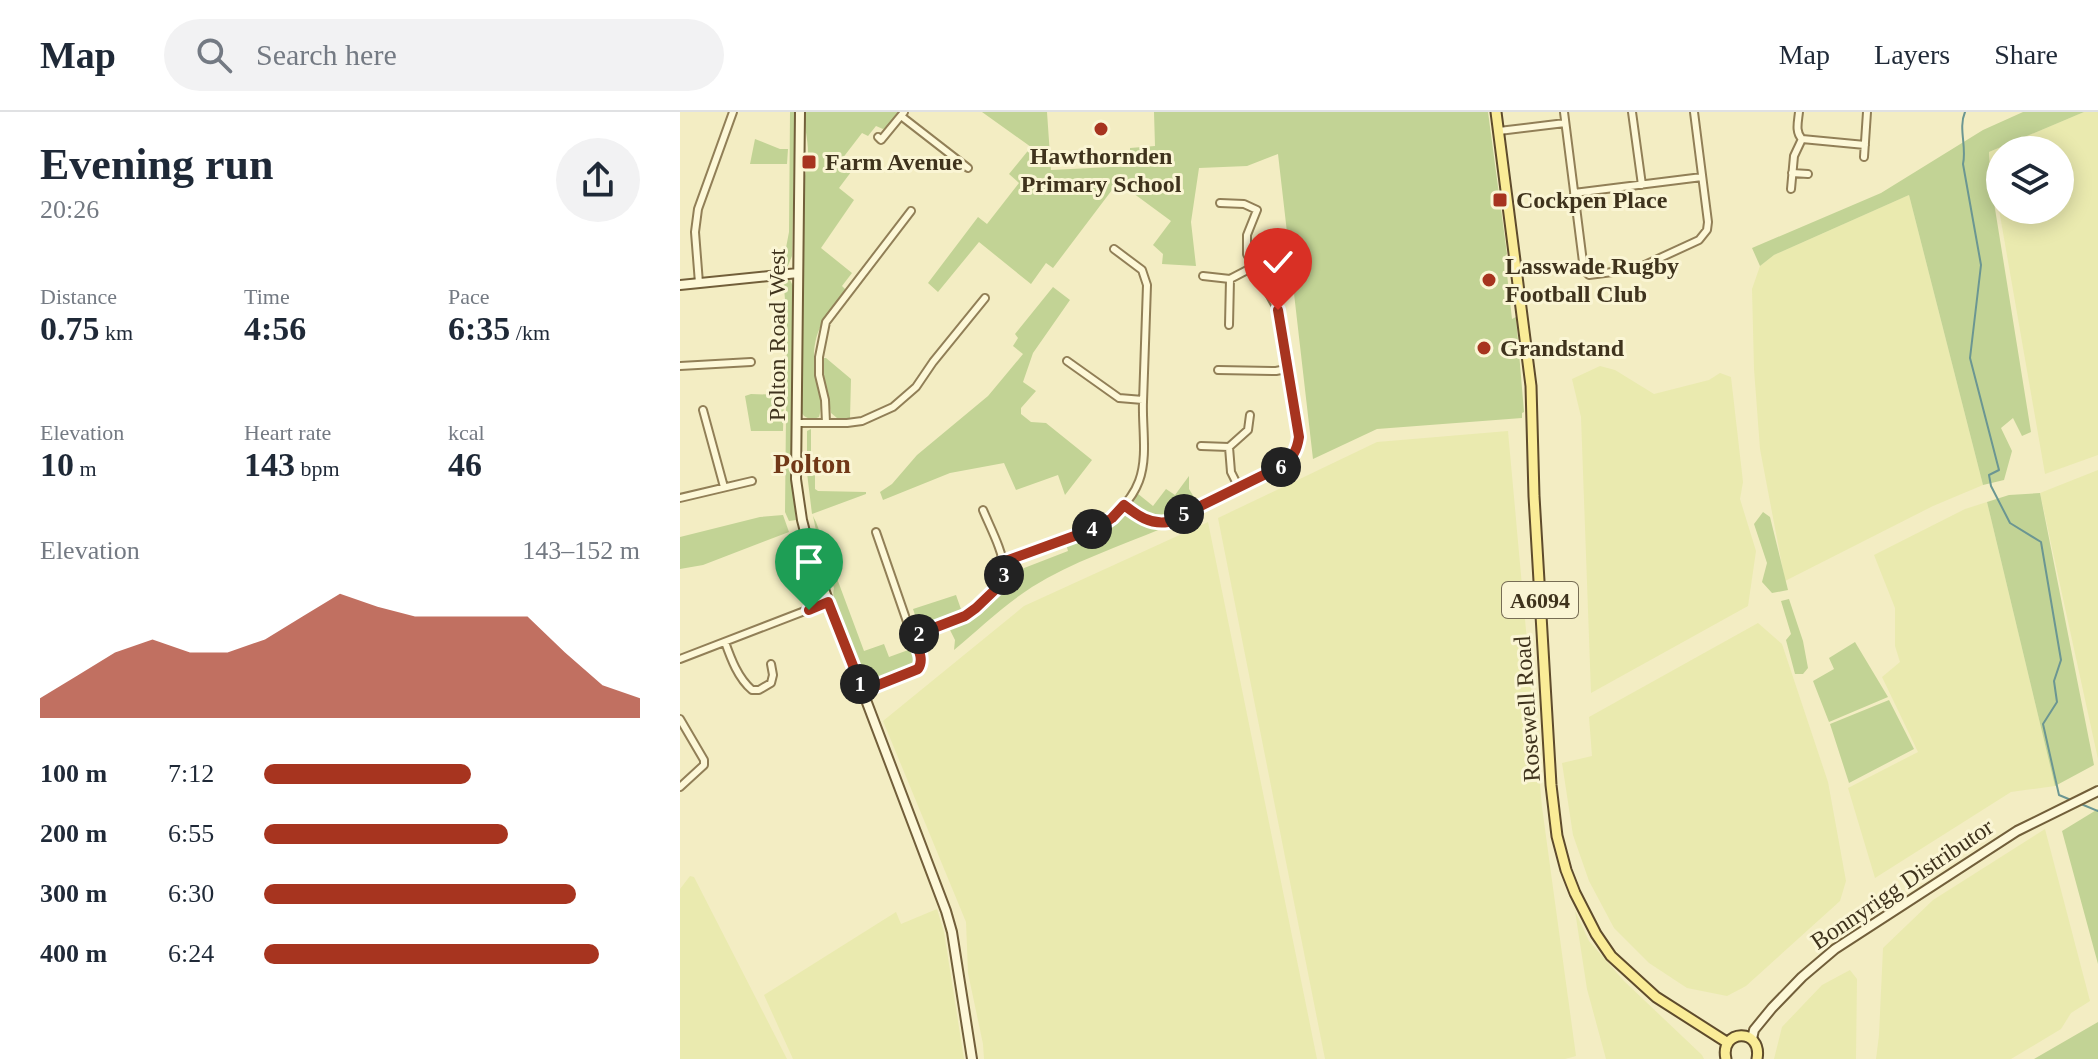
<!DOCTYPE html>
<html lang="en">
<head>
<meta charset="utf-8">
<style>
	:root { --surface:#fff; --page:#f2f2f3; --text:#1f2937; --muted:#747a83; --line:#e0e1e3; --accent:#a7341f }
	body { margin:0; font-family:"Times New Roman",serif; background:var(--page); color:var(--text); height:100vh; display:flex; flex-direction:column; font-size:30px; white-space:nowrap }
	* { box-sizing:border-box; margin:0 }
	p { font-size:26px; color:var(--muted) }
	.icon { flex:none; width:44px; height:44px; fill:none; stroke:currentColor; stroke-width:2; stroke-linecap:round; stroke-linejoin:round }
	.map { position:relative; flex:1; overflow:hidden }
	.details { display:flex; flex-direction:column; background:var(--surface); width:680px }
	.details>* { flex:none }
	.buttons { position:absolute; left:1306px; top:24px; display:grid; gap:16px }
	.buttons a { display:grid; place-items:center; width:88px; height:88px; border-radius:50%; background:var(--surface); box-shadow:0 4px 20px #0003; font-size:40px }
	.pin { position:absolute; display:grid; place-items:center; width:68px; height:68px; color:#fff; margin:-82px -34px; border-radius:50% 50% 50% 0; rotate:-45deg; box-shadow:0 0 8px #0007 }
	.pin .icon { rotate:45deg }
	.km { position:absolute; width:40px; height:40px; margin:-20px; border-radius:50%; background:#222; color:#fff; font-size:22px; line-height:40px; text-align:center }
	.round { display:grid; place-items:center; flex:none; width:84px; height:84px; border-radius:42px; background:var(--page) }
	.summary { display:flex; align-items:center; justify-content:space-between; height:136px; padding:0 40px }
	h1 { font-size:44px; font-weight:700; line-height:60px }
	.stats { display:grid; grid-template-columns:repeat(3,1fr); gap:12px; height:136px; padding:8px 40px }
	.stats div { display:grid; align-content:center }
	.stats b { font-size:34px; font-weight:700 }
	.stats small { font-size:22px; font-weight:400 }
	.stats p { font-size:22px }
	.chart { height:224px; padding:16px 40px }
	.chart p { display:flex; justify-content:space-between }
	.chart svg { width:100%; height:144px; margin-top:8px; fill:var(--accent); opacity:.7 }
	ul { padding:0 40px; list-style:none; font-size:26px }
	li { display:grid; grid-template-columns:128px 96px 1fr; align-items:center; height:60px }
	li i { height:20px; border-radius:10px; background:var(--accent) }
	header { display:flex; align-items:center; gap:48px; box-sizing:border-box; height:112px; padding:0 40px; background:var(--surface); border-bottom:2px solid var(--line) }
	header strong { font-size:38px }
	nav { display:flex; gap:44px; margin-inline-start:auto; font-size:28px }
	.search { width:560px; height:72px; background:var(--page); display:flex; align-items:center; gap:20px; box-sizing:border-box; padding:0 28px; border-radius:44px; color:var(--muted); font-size:30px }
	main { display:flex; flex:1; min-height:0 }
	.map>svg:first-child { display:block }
</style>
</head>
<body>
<header>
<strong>Map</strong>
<div class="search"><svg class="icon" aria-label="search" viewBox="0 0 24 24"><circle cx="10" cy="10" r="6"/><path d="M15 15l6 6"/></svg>Search here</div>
<nav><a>Map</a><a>Layers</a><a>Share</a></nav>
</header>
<main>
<section class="details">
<div class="summary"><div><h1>Evening run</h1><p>20:26</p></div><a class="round"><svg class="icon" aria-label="share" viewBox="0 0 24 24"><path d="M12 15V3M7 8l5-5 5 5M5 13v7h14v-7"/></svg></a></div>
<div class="stats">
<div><p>Distance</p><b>0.75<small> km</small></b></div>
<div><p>Time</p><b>4:56</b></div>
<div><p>Pace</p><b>6:35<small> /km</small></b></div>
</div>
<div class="stats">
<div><p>Elevation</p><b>10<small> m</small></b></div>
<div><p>Heart rate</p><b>143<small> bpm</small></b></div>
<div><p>kcal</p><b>46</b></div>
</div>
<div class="chart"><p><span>Elevation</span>143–152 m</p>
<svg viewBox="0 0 160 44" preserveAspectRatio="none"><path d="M0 44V38L10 31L20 24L30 20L40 24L50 24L60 20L70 13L80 6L90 10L100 13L110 13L120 13L130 13L140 24L150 34L160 38V44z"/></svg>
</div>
<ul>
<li><b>100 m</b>7:12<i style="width:55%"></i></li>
<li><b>200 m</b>6:55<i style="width:65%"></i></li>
<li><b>300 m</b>6:30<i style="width:83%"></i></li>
<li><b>400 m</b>6:24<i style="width:89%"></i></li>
</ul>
</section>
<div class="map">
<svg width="1418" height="947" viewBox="0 0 1418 947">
	<rect width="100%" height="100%" fill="#f3edc3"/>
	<path fill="#eaeaaf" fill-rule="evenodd" d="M1404,0H1418V343L1365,362L1309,40ZM1320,38H1380V98H1320Z
		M1229,83L1303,373L1253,394L1105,469L1080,337L1074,257L1072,177L1080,154L1094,143Z
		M920,254L935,258L974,282L1029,268L1040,261L1051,265L1063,370L1060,387L1076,439L1068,494L911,581L901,305L892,267Z
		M828,319L862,695L896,944L885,947H645L538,406L697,330Z
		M1418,358V647L1360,381Z
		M1307,390L1375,674L1331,680L1195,766L1168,676L1238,640L1202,565L1220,550L1215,534V496L1194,443L1285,397Z
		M528,410L637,947H304L303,932L288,861L286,810L203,609L344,494Z
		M1078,511L1102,532L1148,670L1166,769L1160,789L1066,874L1047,884L1007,876L969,851L934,816L909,769L893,723L882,651L912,644L909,605Z
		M1365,717L1410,889L1391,901L1381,917L1331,947H1196L1199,923L1203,836L1253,788Z
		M10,764L14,765L107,947H0V777Z
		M257,797L264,820L284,947H113L84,883L216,800L221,812Z
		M895,799L909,829L944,869L1022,943L1024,947H926L907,877Z
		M1170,858L1177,867L1176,947H1094L1102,915L1142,873Z"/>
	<path fill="#c2d395" d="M110,0H115L112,144L107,156L102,157L109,120Z
		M124,0H219L206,16L203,17L196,14L188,24L182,21L162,47L171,60L159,76L174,88L141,136L172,161L162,174L166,178C144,206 130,221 135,260C137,276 144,289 139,305L131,308L124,304L121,300L123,74C125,63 128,52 128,41C128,27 124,14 124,0Z
		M302,0H367L371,58L450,54V36L475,34L474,0H808L827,142L825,144L832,207L836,205L844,300L842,301V306L697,317L633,347L598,42L567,54L519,56L511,110L516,154L482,152L483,142L473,133L491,109L438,70L373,156L366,151L351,172L299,130L258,180L248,171L298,105L307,112L339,71L329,62L351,35Z
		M1343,0H1404L1309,40L1311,72L1351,320L1342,324L1333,306L1321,316L1332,339L1324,368L1303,373L1229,83L1094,143L1080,154L1072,136L1201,81L1303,18Z
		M75,27L100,37H108L107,52H70Z
		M103,167L110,168L113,174L112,371L116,408L109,409L105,400L107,207Z
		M373,175L390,188L353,241L343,270L356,279L341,296V302L351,310L366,311L412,348L385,383L378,363L336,378L324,351L270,361L203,388L200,380L212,372L237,343L308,284L343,242L333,234L338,226L335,222Z
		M143,246H146L171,267L170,306H157L151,301L144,266Z
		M71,282L104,283L103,319H71L65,284Z
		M131,317V345L135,348V377L138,379L186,380V382L132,402L127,361V319Z
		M509,364V377L517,390C488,404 483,414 454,393L453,389L456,385L454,383L457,381L473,394L486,377L495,383Z
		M1360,381L1414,653L1375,674L1307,390L1329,383Z
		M1083,400L1090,405L1108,478L1092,481L1082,470L1087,451L1074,412Z
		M445,402L466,414L483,416C440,434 392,450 352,475C324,493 299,517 274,538L275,528L269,516C287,506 309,495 322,478C329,468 325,457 335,450L339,458L388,439L386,432L389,428L426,413L438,404L439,405Z
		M103,403L109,420L23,453L0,457V425L80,405Z
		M133,404L136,410L184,539L204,532L209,545L231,537L234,539L237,546L231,555L196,568L186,567L181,562C172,545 149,493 154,476L141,442Z
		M276,483L282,500L242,516L239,515L233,497Z
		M1109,487L1123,529L1128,556L1123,562H1115L1106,528L1111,522L1101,489Z
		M1175,530L1208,585L1149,610L1133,569L1154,557L1149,546Z
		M1209,588L1234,637L1169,671L1150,612Z
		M1418,697V852L1382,719Z
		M1418,910V947H1354Z"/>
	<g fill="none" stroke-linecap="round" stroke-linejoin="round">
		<path stroke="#6b9692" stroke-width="2" d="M1285,0C1278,16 1287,35 1283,52L1301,153L1290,246L1319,358L1309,363L1311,374L1330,411L1361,430L1381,548L1374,569L1377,590L1363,612L1379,683L1391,688
			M1401,692L1418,699"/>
		<g stroke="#917f57" stroke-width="10">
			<path id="street" d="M884,0L904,158L909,163L956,157L1019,128L1027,118L1028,110L1014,0
				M952,0L962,73
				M1119,0C1118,10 1115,20 1122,27L1185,33
				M221,4L288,56
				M819,19L885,11
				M198,25L201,28L224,0
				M1184,45L1187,0
				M1112,61L1128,62
				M1111,77L1114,44L1122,27
				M894,81L1022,65
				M523,164L550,167L573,155
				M19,171L15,120L18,97L53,0
				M549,213L550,167
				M387,249L439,286L463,288
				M0,254L71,250
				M538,258L596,259L606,257
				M23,298L44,375
				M117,311H167L182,309L213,295L236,275L253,250L305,186
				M146,311L145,288L139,263V245L146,210L231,99
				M521,334L549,335L568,318L570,303
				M549,335L551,360L559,376
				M0,386L72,369
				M444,393C457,403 470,413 488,410L602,354C613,346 617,338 619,325L598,198L567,142V123L577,98L564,92L540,91
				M323,450L419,415C435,404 452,388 459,369C468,345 462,315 463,290C464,251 466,212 467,173L462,158L434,137
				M233,524C259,515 327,492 324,457C323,439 310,415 303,398
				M45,530C51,547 58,566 72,578H79L91,571L93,563L91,552
				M0,547L148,490
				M183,579L234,560L241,550L196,420
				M0,607L24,648V653L0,675"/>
		</g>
		<g stroke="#725f3a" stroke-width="12">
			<path id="secondary" d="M120,0L116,367L122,408L131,443L266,799L272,820L292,947
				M0,173L118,161
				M1072,927L1074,918L1092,896L1122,865L1155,837L1337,719L1418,679"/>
		</g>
		<g stroke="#5e4b2c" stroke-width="13">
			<path id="primary" d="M816,0L851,274L854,384L871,673L877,724L886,758L895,781L916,822L931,844L976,885L1048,931
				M1046,947C1039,917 1083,915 1077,947"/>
		</g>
		<use href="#street" stroke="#fdf8d8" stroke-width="6"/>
		<use href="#secondary" stroke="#fdf8d8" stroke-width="8"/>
		<use href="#primary" stroke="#faec97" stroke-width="9"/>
	</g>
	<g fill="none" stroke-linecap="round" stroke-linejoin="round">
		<g stroke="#fff" stroke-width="16">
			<path id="route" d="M129,498L148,490L183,579L238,557C245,547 237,535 233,524L285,504L296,496L321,472L324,466L323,450L419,415L432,406L444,393C457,403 470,413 488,410L602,354C613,346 617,338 619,325L598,198"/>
		</g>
		<use href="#route" stroke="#a7341f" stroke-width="10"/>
	</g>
	<g fill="#a7341f" stroke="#faf5d4" stroke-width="3">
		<circle cx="421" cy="17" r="8"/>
		<rect x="121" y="42" width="16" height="16" rx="4"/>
		<rect x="812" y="80" width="16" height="16" rx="4"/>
		<circle cx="809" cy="168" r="8"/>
		<circle cx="804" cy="236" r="8"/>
	</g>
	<g text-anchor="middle" stroke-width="6" stroke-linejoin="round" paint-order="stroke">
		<rect fill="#faf5d4" stroke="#776d54" stroke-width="2" x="822" y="470" width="76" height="36" rx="6"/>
		<g font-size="22" font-weight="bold" fill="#3f331d">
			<text x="860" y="496">A6094</text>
		</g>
		<g font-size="24" font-weight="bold" fill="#3f331d" stroke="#faf5d4" text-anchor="start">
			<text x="421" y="52" text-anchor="middle">Hawthornden<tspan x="421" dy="28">Primary School</tspan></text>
			<text x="145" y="58">Farm Avenue</text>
			<text x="836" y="96">Cockpen Place</text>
			<text x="825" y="162">Lasswade Rugby<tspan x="825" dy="28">Football Club</tspan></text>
			<text x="820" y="244">Grandstand</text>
		</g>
		<g font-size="24" fill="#3f331d" stroke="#faf5d4">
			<text transform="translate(97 223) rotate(-90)" y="8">Polton Road West</text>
			<text transform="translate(847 597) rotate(-94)" y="8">Rosewell Road</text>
			<text transform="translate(1222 772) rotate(-34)" y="8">Bonnyrigg Distributor</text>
		</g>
		<g font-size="28" font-weight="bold" fill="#713817" stroke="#faf5d4">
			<text x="132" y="361">Polton</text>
		</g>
	</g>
</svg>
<div class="buttons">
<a><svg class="icon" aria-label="layers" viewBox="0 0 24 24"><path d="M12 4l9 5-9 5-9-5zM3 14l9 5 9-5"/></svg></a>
</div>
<div class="pin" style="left:129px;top:498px;background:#1e9e55"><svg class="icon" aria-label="arrive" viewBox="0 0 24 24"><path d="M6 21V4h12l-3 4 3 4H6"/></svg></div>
<div class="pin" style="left:598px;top:198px;background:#d93025"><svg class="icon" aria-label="check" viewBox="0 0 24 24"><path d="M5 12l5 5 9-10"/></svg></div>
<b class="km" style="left:180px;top:572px">1</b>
<b class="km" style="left:239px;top:522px">2</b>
<b class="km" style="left:324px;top:463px">3</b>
<b class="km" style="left:412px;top:417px">4</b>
<b class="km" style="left:504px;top:402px">5</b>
<b class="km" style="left:601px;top:355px">6</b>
</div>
</main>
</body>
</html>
